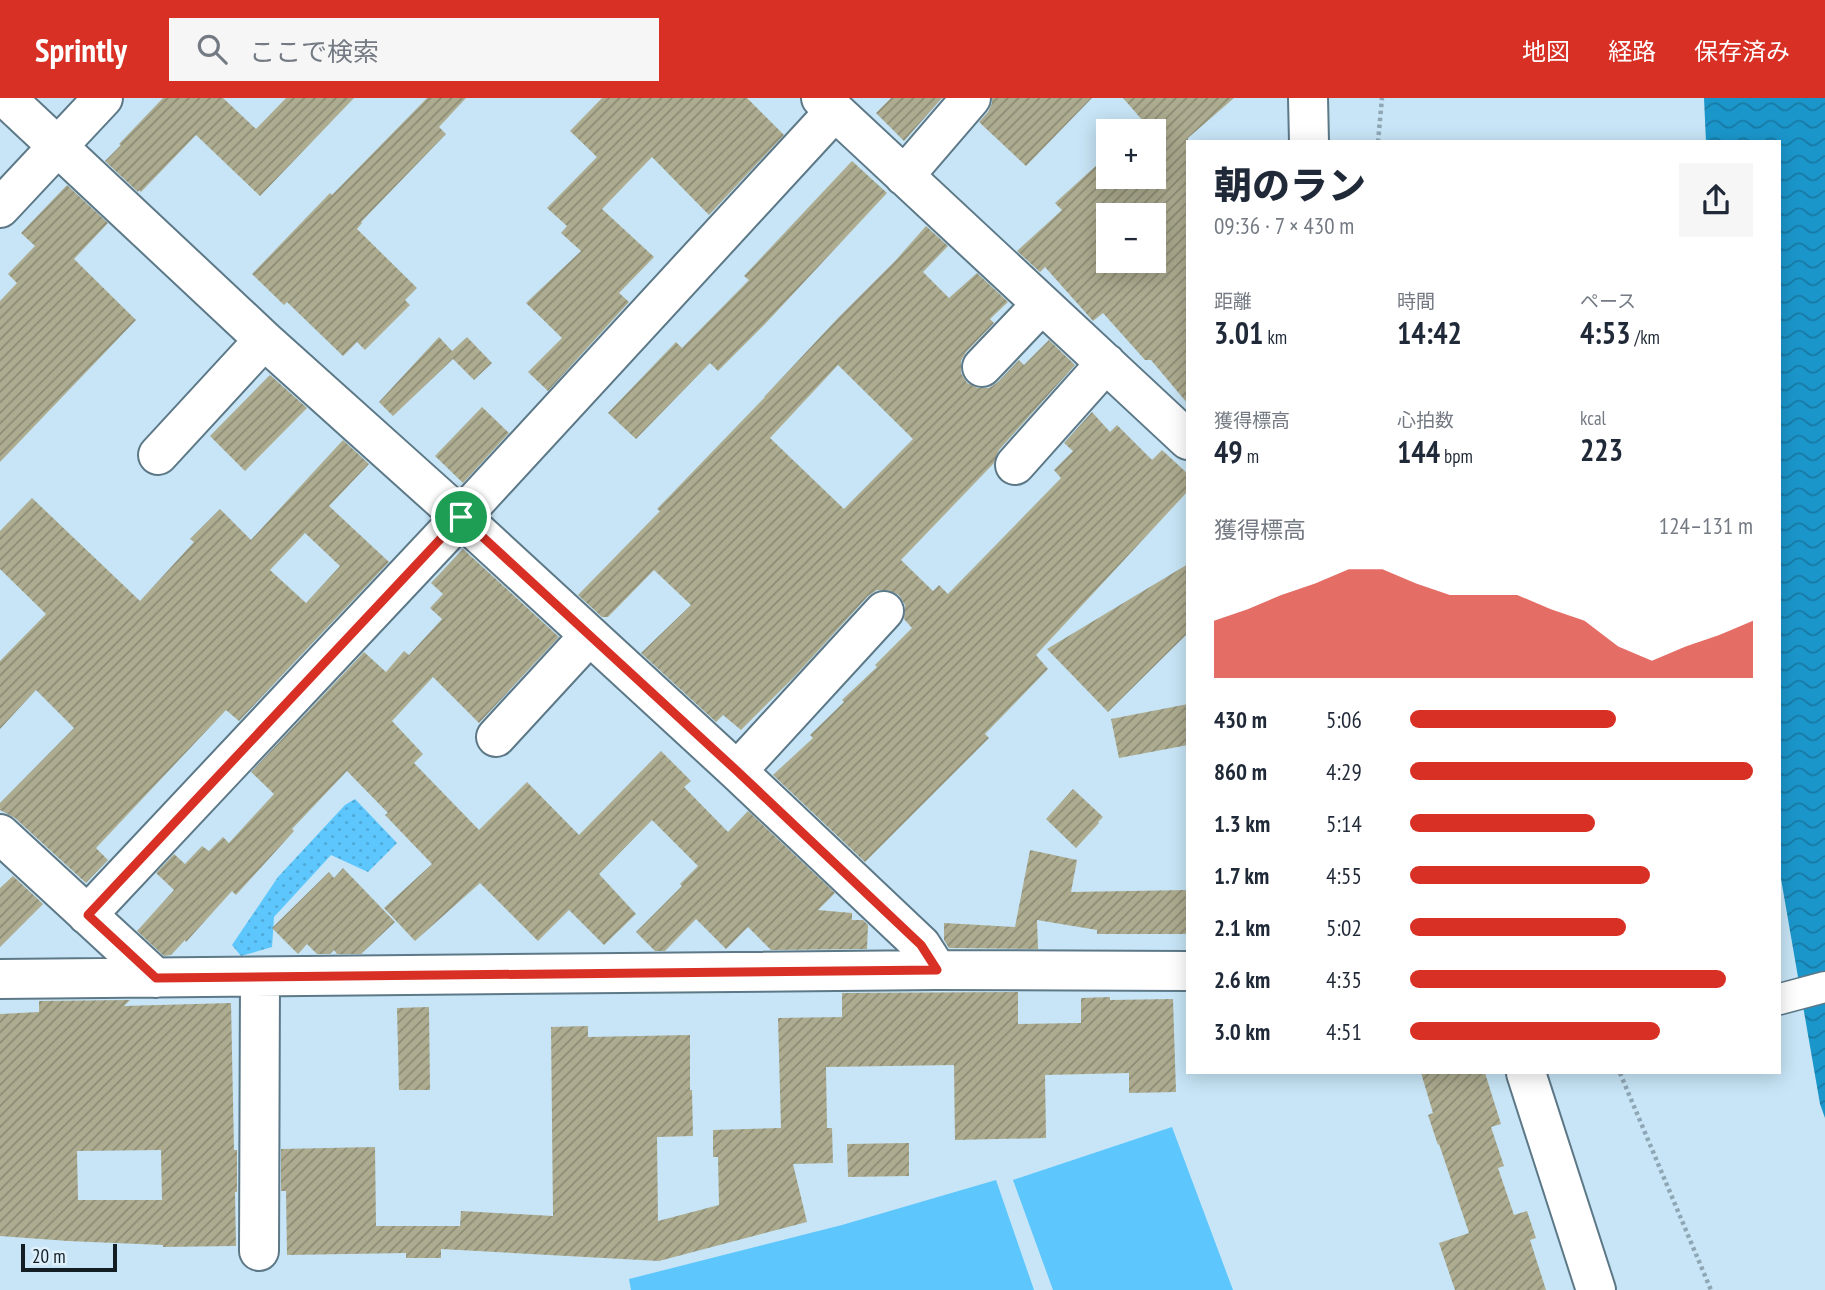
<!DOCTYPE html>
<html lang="ja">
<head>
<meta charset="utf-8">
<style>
	:root { --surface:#fff; --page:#f6f6f7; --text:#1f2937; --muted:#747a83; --accent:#d93025 }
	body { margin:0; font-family:"PT Sans Narrow","Noto Sans JP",sans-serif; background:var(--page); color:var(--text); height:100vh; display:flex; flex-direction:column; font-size:26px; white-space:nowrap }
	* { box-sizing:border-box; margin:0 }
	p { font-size:23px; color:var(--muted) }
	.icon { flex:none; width:38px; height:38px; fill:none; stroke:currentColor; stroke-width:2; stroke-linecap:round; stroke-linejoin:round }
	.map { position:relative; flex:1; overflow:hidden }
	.panel { position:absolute; left:1186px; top:42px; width:595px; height:934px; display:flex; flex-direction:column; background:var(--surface); border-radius:0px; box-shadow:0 4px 18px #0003 }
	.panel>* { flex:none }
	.buttons { position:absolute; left:1096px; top:21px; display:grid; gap:14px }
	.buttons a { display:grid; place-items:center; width:70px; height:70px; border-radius:0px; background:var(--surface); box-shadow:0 4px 18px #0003; font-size:35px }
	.scale { position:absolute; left:21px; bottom:18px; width:96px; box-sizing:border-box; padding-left:7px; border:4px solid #131d24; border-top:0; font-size:19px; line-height:24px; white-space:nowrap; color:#131d24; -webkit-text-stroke:5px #def0fb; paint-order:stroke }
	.pin { position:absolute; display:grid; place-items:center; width:60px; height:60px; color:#fff; margin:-30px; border:4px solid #fff; border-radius:50%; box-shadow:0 2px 7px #0007 }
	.round { display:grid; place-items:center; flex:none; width:74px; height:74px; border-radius:0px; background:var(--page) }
	.overview { display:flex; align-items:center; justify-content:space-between; height:119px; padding:0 28px }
	h1 { font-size:38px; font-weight:800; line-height:52px }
	.metrics { display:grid; grid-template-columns:repeat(3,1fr); gap:10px; height:119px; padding:7px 28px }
	.metrics div { display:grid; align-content:center }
	.metrics b { font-size:30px; font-weight:800 }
	.metrics small { font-size:19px; font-weight:400 }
	.metrics p { font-size:19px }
	.chart { height:196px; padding:14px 28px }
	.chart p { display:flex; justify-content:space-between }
	.chart svg { width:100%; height:126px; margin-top:7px; fill:var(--accent); opacity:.7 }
	ul { padding:0 28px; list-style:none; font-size:23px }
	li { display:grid; grid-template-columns:112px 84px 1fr; align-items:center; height:52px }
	li i { height:18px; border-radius:9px; background:var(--accent) }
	header { display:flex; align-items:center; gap:42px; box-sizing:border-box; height:98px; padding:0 35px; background:var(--accent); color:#fff }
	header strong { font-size:33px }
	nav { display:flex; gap:38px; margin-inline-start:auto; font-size:24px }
	.search { width:490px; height:63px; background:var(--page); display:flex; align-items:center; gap:18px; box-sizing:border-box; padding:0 24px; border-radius:0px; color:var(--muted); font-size:26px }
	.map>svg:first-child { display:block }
</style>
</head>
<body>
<header>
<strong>Sprintly</strong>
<div class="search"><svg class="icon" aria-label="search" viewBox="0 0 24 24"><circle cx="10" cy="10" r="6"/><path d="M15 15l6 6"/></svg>ここで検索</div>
<nav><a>地図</a><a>経路</a><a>保存済み</a></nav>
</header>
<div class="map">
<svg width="1825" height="1192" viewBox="0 0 1825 1192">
	<defs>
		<pattern id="green-dots" width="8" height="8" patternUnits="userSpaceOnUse" patternTransform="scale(1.75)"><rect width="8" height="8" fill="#5cc6fd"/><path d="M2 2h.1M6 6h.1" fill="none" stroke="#4faad9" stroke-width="1.8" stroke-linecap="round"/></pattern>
		<pattern id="water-waves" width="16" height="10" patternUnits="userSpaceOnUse" patternTransform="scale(1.75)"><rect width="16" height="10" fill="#1b96cb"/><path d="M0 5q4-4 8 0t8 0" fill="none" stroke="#177aa5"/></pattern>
		<pattern id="building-hatch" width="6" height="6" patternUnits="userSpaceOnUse" patternTransform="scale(1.75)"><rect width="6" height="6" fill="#adac90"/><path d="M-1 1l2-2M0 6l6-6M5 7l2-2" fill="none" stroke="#8c8b75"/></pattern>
	</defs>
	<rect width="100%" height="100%" fill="#c7e5f6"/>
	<path fill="url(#green-dots)" d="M355,701L397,745L368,774L331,757L274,819L272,849L241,858L232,847L278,779L345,707Z"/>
	<path fill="#5cc6fd" d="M1172,1029L1233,1192H1053L1013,1082Z
		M996,1082L1034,1192H631L629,1181L842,1127Z"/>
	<path fill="url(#water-waves)" d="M1704,0H1825V1020L1820,1006L1780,775V44H1706Z"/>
	<path fill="url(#building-hatch)" fill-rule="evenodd" d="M163,0H223L256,31L286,0H354L260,98L196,37L141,94L139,92L138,94L105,63L121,47L119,46Z
		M427,0H466L439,29L446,36L361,124L362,125L357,131L417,190L405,202L410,207L365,252L357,244L343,258L287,204L284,207L252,176L330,95L332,97Z
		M602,0H747L784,37L709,117L652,59L602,111L654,159L619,195L629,204L548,293L528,274L562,240L526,205L581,153L561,135L567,128L547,110L597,59L570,33Z
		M891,0H942L904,43L876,15Z
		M992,0H1092L1026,68L979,24L988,14L992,5Z
		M1123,0H1234L1188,40V306L1151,262H1145L1103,215L1093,223L1045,169L1040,174L1017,153L1062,112L1055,105L1098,66L1097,64L1108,54V79H1153V33H1132L1143,23ZM1108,117H1153V163H1108Z
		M852,63L887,95L765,226L718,273L710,265L636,341L608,315L676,244L682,250L749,182L744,178Z
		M67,87L108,125L74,161L136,222L0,364V203L17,185L8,176L35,148L21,135Z
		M926,128L948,148L923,174L949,200L977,175L1008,204L990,221L994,225L966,254L961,263V275L967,285L978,290H989L998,284L1019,262L1024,267L1049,242L1075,267L999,352L994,365L901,462L933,493L939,487L948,496L1061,380L1054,372L1073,353L1064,345L1092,314L1110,334L1117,327L1152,362L1162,352L1188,376V393L1036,557L1048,571L985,636L989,640L865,764L773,677L813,640L810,637L844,604L842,602L877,569L875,567L912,530L904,521L905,507L899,497L888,492H877L868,498L795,578L741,632L723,617L716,624L641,555L691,507L654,472L608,519H602L578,497L660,413L657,411L765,299H764L839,219L896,162ZM838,267L913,341L844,411L770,340Z
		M439,239L452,253L467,239L492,265L474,282L453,261L393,318L379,304Z
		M270,277L307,310L245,373L210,338Z
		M482,309L509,335L463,385L435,358Z
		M343,342L369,366L329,408L389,464L239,623L226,612L96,750L108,762L86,785L15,720L0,712V705L74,630L36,592L0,631V563L46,516L0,471V433L32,400L140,503L194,444L190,441L220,411L251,442ZM305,435L340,468L306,505L270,472Z
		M463,451L559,539L479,625L433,579L392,623L423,656L414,665L479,732L527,684L579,737L661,653L691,683L684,689L728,734L748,713L835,795L818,812L852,815V822H863L868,827L867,851L771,852L748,829L726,851L696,821L665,853H655L636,834L682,788L680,786L698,768L652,722L599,776L636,816L604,847L569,812L538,843L480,785L415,843L384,810L432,766L385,717L388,715L347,673L292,731L294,733L236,797L232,793L186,844L185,842L171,857L164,858L137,833L174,792L156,775L174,756L185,766L202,748L209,753L223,739L229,745L274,696L251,674L364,554L386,574L404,553L409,557L442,521L430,510L443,496L431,485Z
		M1188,466V535L1108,614L1047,551Z
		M1188,606V647L1119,660L1111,621Z
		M1073,691L1103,719L1098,724L1099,725L1076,750L1046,721Z
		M1030,752L1077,762L1071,794L1188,792V836H1097V832L1037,822L1038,851L949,850L944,842V825L1015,829Z
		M343,770L395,824L361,856H337L334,852L330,856H317L307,846L298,856L272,830L329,774L334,780Z
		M13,778L43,806L0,849V790Z
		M1018,894V926L1081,925V900L1110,899V902L1173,901L1176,994L1129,995V975L1045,977L1046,1040L955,1042L954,967L826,969L827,1030H832L833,1065L793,1066L807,1124L659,1163L441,1151V1160H406V1155L287,1157L286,1093H281V1051L375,1049L376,1128H460L461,1113L553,1118L551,929L588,928V939L690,937V992H692L693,1038L657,1039L658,1123L719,1107L718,1059H713V1032L781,1030L778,920L842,919V895Z
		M130,902L124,908L231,905L234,1052H237V1094H235L236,1148L163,1149V1147L68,1143L0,1138V916L39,914V903ZM161,1052L162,1102H78L77,1053Z
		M429,909L430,992H399L397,910Z
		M1421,975H1485L1501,1026L1491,1029L1504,1068L1498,1070L1514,1117L1527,1113L1536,1140L1530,1142L1546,1192H1455L1439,1145L1469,1135L1439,1046L1438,1047L1428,1017L1433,1015Z
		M909,1045V1078L848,1079L847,1046Z"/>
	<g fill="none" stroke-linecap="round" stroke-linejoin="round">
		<g stroke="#5d7887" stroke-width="33">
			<path id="pedestrian" d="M1780,901L1825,889"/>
		</g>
		<g stroke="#5d7887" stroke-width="42">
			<path id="minor" d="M6,0L264,242L461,419L737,673L921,847L937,872
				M821,0L1188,342
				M904,78L971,0
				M0,110L103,0
				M982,269L1042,206
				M158,357L264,242
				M1015,367L1106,265
				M496,639L589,538
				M737,673L884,513
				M0,736L156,880
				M87,817L461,419L835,13
				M0,881L937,872L1188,873
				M259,1153L260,879"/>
		</g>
		<g stroke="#5d7887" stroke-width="42">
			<path id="tertiary" d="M1308,0L1309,44
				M1526,975L1596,1192"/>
		</g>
		<path stroke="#8fa6b4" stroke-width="4.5" stroke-dasharray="3.5 3.5" stroke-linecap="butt" d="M1378,44L1382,0
			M1620,975L1711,1192"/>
		<use href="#pedestrian" stroke="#fff" stroke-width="30"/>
		<use href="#minor" stroke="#fff" stroke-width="38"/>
		<use href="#tertiary" stroke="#fff" stroke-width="38"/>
	</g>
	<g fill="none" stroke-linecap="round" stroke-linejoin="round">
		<g stroke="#fff" stroke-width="14">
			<path id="route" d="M461,419L737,673L921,847L937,872L156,880L88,817Z"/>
		</g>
		<use href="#route" stroke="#d93025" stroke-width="9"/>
	</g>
</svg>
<div class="buttons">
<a>+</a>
<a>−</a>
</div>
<div class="scale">20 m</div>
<div class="pin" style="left:461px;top:419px;background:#1e9e55"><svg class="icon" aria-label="arrive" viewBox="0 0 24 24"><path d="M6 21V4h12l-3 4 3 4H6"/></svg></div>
<section class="panel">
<div class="overview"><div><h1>朝のラン</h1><p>09:36 · 7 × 430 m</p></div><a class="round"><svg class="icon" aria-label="share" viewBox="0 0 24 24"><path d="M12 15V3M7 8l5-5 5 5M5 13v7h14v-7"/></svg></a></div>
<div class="metrics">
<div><p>距離</p><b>3.01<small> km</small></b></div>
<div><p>時間</p><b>14:42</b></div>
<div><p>ペース</p><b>4:53<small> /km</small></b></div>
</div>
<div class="metrics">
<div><p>獲得標高</p><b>49<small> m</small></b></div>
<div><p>心拍数</p><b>144<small> bpm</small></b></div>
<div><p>kcal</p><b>223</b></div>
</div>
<div class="chart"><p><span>獲得標高</span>124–131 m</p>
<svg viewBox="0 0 160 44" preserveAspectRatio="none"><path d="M0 44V24L10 20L20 15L30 11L40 6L50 6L60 11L70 15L80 15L90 15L100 20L110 24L120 33L130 38L140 33L150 29L160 24V44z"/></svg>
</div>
<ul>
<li><b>430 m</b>5:06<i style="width:60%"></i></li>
<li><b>860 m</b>4:29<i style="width:100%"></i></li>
<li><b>1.3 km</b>5:14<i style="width:54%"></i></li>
<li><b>1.7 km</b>4:55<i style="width:70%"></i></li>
<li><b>2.1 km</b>5:02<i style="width:63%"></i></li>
<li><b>2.6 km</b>4:35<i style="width:92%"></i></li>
<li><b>3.0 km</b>4:51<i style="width:73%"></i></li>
</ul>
</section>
</div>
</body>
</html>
